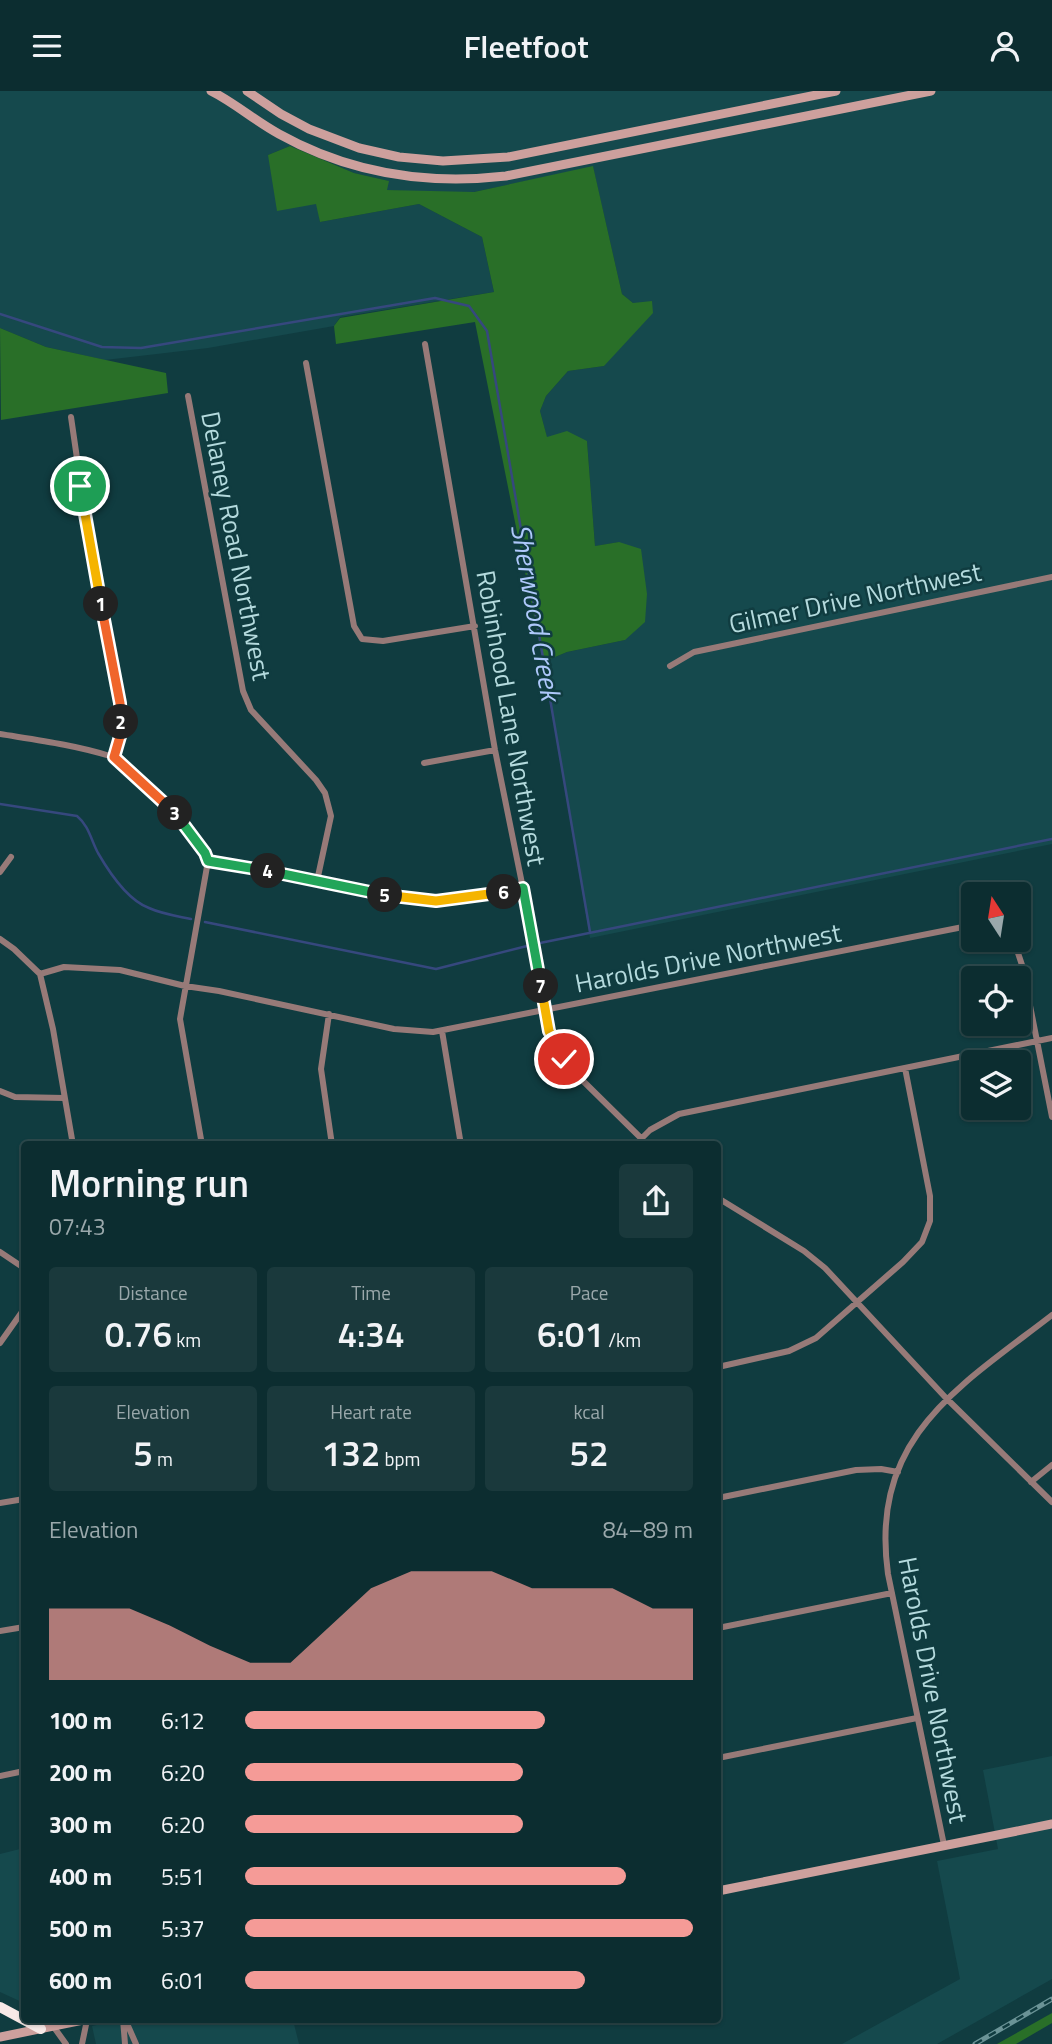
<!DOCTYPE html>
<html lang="en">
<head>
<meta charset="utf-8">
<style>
	:root { --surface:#0c2d30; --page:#1a393c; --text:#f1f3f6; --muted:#9aa8ab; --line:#2c494c; --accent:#f59b97 }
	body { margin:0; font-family:"Titillium Web",sans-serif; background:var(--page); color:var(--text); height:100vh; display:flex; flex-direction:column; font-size:26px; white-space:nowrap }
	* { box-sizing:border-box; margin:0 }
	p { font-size:23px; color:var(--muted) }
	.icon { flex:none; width:38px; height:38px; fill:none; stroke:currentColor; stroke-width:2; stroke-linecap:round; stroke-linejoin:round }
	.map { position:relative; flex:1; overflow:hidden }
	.drawer { position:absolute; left:21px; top:1050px; width:700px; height:882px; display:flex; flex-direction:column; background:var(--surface); border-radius:7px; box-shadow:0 2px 5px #0004,0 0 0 2px var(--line) }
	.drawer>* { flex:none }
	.needle { width:46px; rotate:348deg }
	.fabs { position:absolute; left:961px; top:791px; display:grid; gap:14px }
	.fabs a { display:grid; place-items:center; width:70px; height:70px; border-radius:7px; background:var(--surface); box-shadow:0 2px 5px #0004,0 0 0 2px var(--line); font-size:35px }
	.pin { position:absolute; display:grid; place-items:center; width:60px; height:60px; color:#fff; margin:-30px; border:4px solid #fff; border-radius:50%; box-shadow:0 2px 7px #0007 }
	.km { position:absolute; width:35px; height:35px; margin:-18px; border-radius:50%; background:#222; color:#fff; font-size:19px; line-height:35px; text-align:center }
	.round { display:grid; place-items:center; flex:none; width:74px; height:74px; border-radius:7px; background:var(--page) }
	.overview { display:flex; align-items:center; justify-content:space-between; height:119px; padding:0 28px }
	h1 { font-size:38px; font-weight:600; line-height:52px }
	.metrics { display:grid; grid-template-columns:repeat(3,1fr); gap:10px; height:119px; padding:7px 28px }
	.metrics div { display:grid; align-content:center; border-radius:7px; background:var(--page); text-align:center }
	.metrics b { font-size:35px; font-weight:600 }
	.metrics small { font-size:19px; font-weight:400 }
	.metrics p { font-size:19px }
	.chart { height:196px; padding:14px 28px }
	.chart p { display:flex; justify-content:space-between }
	.chart svg { width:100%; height:126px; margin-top:7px; fill:var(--accent); opacity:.7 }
	ul { padding:0 28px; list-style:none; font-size:23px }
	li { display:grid; grid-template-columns:112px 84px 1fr; align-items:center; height:52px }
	li i { height:18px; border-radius:9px; background:var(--accent) }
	header { display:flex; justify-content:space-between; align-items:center; height:91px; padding:0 28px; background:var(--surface); font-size:32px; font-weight:600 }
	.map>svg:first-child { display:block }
</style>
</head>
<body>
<header><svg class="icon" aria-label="menu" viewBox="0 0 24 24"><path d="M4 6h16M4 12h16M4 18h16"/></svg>Fleetfoot<svg class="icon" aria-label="person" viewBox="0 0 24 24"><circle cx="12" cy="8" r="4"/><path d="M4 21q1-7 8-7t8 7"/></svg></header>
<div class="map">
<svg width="1052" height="1953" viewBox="0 0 1052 1953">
	<rect width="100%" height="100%" fill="#103c40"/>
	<path fill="#15494d" d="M0,0H1052V753L590,847L543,571L567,561L625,549L619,451L595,455L587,350L547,347L540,320L546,305L568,280L604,275L633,212L622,203L593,76L474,101H424L386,99L388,90L354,82L290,55L268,64L317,113L320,131L419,113L482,146L494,201L340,226L334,235L208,257L105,269L46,256L0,237Z
		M1052,1665V1888L937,1953H842L960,1888L937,1770L998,1758L983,1679Z
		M24,1757V1912L0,1901V1763Z
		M124,1928L293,1929L299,1953H96L92,1935Z"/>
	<path fill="#296f28" d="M290,55L354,82L389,90L387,99L474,101L593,75L622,203L633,212L652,210L653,222L604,275L568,280L546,305L540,320L547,346L567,340L587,350L595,455L619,451L641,458L647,503L645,531L625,549L567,561L543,571L475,231L336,253L334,235L340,227L494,201L482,146L419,113L320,131L316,113L277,120L268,64Z
		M0,237L46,256L166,282L168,302L1,329Z
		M1052,1922V1932L1016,1953H997Z"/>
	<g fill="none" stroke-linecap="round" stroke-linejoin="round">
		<path stroke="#36487e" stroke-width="2.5" d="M0,223L102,256L141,257L435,207L469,215L487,240L590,841
			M0,713L77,725C89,735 91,749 98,762C109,781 127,809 149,817C162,823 177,825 191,828
			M205,831L436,878L527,855
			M540,852L1052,748"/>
		<path stroke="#977a78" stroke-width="6" d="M425,253L495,659L531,837L549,940L559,961L578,985L648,1054
			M306,272L354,535L362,548L383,550L475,535
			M188,305L243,600L251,619L316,689L325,702L331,725L317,790
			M71,326L81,395L120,612L121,642L114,666
			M670,575L694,561L1052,486
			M0,643C37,649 75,654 110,665C132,673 202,747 208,770L180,928L202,1054
			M424,672L495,659
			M208,770L232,773L378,803L427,810L467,808L523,797
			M0,781L11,766
			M0,848L14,858L40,883L53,938L73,1054
			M1010,849L1016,856L1022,874L1052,1026
			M40,883L64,876L120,879L185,895L219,900L394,938L433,941L973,834
			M329,923L321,978L332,1054
			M442,940L461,1054
			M0,1000L15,1006L64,1007
			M635,1054L650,1039L679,1023L1052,947
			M718,1107L804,1160L825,1177L946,1307L1052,1411
			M0,1161L24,1177
			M0,1252L24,1218
			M718,1276L789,1260L816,1247L903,1171L922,1151L930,1130V1105L905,977
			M1031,1391L1052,1374
			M718,1407L856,1379L881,1378L898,1381
			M0,1412L24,1408
			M718,1537L892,1502
			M0,1540L24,1536
			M718,1667L917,1627
			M0,1685L24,1680
			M944,1754L888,1483C869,1346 959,1296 1052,1224
			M123,1928L125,1953
			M125,1928L136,1953
			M53,1935L66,1953
			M82,1953L87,1929"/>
		<path stroke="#cda09d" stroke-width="9" d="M211,0C235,12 255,30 279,43C349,82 427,94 506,85L931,0
			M247,0L281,23L309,38L359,57L399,66L443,70L508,66L836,0
			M718,1800L1052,1733
			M0,1946L88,1928"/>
		<path stroke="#f7e9e7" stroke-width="10" d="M0,1916L41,1938"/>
		<g stroke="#6a9396" stroke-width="5">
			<path id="rail" d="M975,1953L1052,1908"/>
		</g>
		<use href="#rail" stroke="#103c40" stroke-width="2.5" stroke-dasharray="8" stroke-linecap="butt"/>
	</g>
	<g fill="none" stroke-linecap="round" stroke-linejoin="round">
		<g stroke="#fff" stroke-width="14">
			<path id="split-1" d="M80,395L101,513"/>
		</g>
		<g stroke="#fff" stroke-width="14">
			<path id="split-2" d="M101,513L120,612L121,631"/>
		</g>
		<g stroke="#fff" stroke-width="14">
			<path id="split-3" d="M121,631V642L114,666L175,722"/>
		</g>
		<g stroke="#fff" stroke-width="14">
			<path id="split-4" d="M175,722L205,762L208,770L268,780"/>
		</g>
		<g stroke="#fff" stroke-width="14">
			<path id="split-5" d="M268,780L385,804"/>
		</g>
		<g stroke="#fff" stroke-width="14">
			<path id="split-6" d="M385,804L436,810L504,801"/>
		</g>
		<g stroke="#fff" stroke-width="14">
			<path id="split-7" d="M504,801L523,797L541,895"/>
		</g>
		<g stroke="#fff" stroke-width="14">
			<path id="split-8" d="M541,895L549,940L564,968"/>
		</g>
		<use href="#split-1" stroke="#f5b400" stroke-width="9"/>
		<use href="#split-2" stroke="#f0652b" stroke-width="9"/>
		<use href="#split-3" stroke="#f0652b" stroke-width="9"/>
		<use href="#split-4" stroke="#22a559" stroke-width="9"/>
		<use href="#split-5" stroke="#22a559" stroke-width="9"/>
		<use href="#split-6" stroke="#f5b400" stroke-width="9"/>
		<use href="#split-7" stroke="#22a559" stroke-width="9"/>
		<use href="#split-8" stroke="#f5b400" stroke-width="9"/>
	</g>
	<g text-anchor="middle" stroke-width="5" stroke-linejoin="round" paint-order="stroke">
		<g font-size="26" fill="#b4dadd" stroke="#103c40">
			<text transform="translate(236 455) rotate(79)" y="9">Delaney Road Northwest</text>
			<text transform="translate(855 507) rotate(-12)" y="9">Gilmer Drive Northwest</text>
			<text transform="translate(511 627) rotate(80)" y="9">Robinhood Lane Northwest</text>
			<text transform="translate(708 867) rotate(-11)" y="9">Harolds Drive Northwest</text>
			<text transform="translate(933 1599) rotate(79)" y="9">Harolds Drive Northwest</text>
		</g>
		<g font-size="28" font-style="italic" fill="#aec8fb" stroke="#103c40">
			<text transform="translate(536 521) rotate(80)" y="10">Sherwood Creek</text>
		</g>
	</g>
</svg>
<div class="fabs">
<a><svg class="needle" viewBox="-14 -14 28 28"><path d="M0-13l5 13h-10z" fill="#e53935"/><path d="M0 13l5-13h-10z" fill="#9aa8ab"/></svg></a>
<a><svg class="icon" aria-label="locate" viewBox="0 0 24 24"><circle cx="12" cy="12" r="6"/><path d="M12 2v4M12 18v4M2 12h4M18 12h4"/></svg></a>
<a><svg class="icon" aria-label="layers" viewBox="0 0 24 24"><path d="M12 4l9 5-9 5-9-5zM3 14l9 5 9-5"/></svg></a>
</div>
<div class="pin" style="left:80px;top:395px;background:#1e9e55"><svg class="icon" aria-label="arrive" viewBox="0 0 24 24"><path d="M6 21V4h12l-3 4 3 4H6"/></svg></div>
<div class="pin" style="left:564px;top:968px;background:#d93025"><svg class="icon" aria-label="check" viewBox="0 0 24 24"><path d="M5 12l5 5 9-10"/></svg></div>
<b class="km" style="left:101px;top:513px">1</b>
<b class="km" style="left:121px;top:631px">2</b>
<b class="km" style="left:175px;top:722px">3</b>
<b class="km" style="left:268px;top:780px">4</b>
<b class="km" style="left:385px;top:804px">5</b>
<b class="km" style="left:504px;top:801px">6</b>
<b class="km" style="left:541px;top:895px">7</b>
<section class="drawer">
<div class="overview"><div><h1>Morning run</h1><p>07:43</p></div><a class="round"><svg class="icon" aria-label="share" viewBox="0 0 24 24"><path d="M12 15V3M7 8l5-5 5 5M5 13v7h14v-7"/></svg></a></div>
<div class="metrics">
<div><p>Distance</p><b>0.76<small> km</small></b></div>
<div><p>Time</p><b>4:34</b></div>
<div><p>Pace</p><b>6:01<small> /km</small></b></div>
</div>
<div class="metrics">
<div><p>Elevation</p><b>5<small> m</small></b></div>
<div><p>Heart rate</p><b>132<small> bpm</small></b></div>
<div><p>kcal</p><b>52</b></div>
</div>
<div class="chart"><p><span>Elevation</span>84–89 m</p>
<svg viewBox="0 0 160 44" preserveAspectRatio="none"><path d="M0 44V19L10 19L20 19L30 25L40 32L50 38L60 38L70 25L80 12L90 6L100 6L110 6L120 12L130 12L140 12L150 19L160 19V44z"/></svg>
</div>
<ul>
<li><b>100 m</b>6:12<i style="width:67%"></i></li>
<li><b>200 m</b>6:20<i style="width:62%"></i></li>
<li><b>300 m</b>6:20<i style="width:62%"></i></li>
<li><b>400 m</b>5:51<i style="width:85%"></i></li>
<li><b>500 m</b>5:37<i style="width:100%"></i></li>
<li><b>600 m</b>6:01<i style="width:76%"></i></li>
</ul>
</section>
</div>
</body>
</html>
